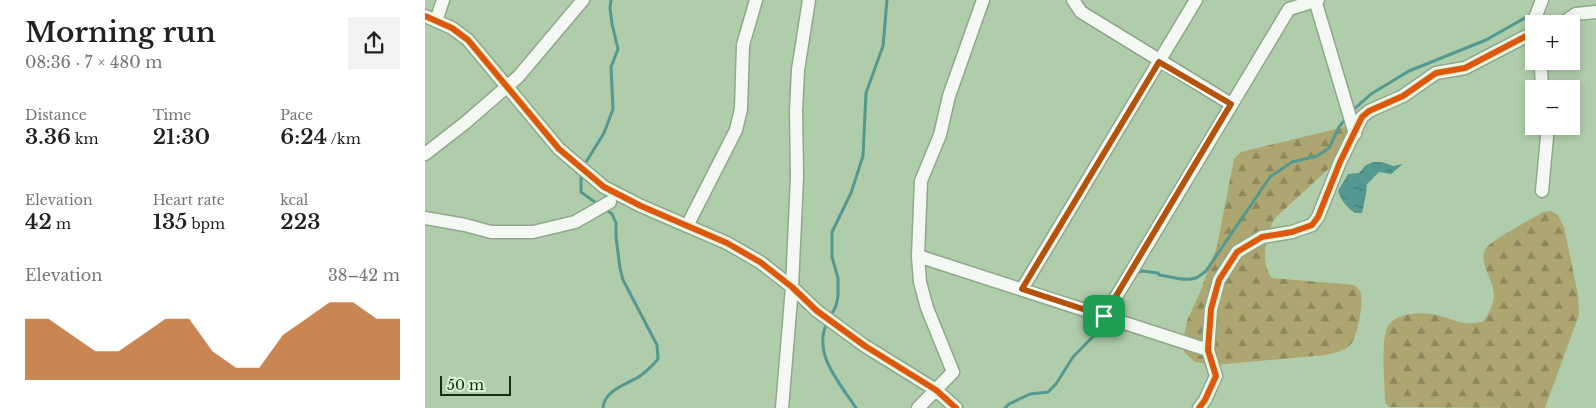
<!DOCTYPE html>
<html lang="en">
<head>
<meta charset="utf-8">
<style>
	:root { --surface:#fff; --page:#f2f2f2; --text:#202124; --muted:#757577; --accent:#b45309 }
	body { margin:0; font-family:"Libre Baskerville",serif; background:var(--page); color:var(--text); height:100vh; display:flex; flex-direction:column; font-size:19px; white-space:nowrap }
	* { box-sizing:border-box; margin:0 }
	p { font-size:16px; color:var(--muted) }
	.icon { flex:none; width:28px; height:28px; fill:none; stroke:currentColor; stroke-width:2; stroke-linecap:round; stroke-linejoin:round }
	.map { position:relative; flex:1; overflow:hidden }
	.drawer { display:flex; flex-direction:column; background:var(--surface); width:425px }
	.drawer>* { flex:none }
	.tools { position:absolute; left:1100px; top:15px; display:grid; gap:10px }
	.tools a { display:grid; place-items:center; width:55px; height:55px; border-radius:0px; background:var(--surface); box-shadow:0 2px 8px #0003; font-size:25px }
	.scale { position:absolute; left:15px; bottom:12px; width:71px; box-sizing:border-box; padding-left:5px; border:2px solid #172c14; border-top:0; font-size:14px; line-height:18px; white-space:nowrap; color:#172c14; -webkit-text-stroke:4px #d9f4d5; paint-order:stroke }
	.pin { position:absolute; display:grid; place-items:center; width:42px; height:42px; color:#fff; margin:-21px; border-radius:10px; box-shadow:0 2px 8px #0006 }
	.round { display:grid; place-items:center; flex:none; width:52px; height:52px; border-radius:0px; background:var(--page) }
	.head { display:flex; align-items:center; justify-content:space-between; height:85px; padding:0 25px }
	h1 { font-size:28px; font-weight:600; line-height:38px }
	.metrics { display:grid; grid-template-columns:repeat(3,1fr); gap:8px; height:85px; padding:5px 25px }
	.metrics div { display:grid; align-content:center }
	.metrics b { font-size:21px; font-weight:600 }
	.metrics small { font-size:14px; font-weight:400 }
	.metrics p { font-size:14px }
	.chart { height:140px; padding:10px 25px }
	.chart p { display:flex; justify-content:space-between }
	.chart svg { width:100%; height:90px; margin-top:5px; fill:var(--accent); opacity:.7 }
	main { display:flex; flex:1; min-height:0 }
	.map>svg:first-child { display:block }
</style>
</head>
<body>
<main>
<section class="drawer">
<div class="head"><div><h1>Morning run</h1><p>08:36 · 7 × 480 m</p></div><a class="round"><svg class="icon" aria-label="share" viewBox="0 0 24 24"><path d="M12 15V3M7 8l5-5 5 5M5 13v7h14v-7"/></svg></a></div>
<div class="metrics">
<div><p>Distance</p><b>3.36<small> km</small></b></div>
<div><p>Time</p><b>21:30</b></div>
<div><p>Pace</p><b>6:24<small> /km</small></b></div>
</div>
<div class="metrics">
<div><p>Elevation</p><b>42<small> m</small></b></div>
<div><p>Heart rate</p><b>135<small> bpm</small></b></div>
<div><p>kcal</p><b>223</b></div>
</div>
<div class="chart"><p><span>Elevation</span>38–42 m</p>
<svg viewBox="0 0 160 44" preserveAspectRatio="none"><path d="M0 44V14L10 14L20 22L30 30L40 30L50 22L60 14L70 14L80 30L90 38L100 38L110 22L120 14L130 6L140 6L150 14L160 14V44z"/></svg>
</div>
</section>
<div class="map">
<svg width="1171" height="408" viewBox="0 0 1171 408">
	<defs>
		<pattern id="forest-firs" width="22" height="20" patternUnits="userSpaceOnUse" patternTransform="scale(1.25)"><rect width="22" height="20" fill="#aea670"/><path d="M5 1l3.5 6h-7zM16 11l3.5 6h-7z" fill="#8d875b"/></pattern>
		<pattern id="water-ripples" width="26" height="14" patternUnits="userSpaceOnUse" patternTransform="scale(1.25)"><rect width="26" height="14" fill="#539891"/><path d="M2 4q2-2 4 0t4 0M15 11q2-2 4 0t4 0" fill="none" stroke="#447c75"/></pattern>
	</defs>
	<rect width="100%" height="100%" fill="#b0cdab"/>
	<path fill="url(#forest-firs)" d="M927,125L936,132L935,140L849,219C842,236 834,262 847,278L929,285C932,288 935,290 936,294C938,304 933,336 926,344C920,351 909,353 900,355L789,365L770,362L759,352L758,341L762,321L776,290L792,246L809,159L816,152Z
		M1126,211L1133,215L1139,227L1153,295L1154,315L1120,408L964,407L960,403C960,386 955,340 963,326C970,314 994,312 1006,314C1028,317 1035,328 1059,321C1063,314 1069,304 1069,296C1069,279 1052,262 1061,248C1066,241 1108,218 1118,212Z"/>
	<path fill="url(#water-ripples)" d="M948,162H957L968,166L978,164L966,174L954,172L942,184L941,194L937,213H930C922,208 916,200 913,191L923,174L934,173L941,165Z"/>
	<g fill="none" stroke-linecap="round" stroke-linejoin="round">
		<path stroke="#539891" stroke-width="3" d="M926,112L946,94L984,71L1061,40L1105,15L1107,12
			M158,167L179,133L188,109L186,67L193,49L187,24L185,8L186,0
			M156,173V192L174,205
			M711,273L717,271L733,273L734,275C745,276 759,282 771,278C774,277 778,273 781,271L845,177L867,162L892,156L904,148L914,127L922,117
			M405,317L411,306L413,296V278L407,257V232L426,193L438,156L441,93L458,46L462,0
			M402,323C387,354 415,383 431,408
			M178,408C179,390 203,384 215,376C222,371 228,365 233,359L232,345L198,280L195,268L191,237V223L187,214L179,208
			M580,408L584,404L605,394L623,392L631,384L648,357L683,321"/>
		<g stroke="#90a78c" stroke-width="15">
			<path id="minor" d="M648,0L656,12L806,104
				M890,0L930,134
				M0,16L27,28L43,40L134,149L179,187L216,206L302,243L335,262L367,287L392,311L440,346L511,390L531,408
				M11,21L18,0
				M1113,24L1110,18L1117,0
				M1136,24L1151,14L1171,12
				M1117,89L1116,69L1118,61
				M0,154L40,123L93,77L158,0
				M1117,191L1123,126
				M0,218L40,225L66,232H108L150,222L185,202
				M262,226L311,130L316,109L318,45L331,0
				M493,256L783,350
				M597,289L771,0
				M679,317L864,9L893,0
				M357,408L367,287L372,177L371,111L373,70L384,0
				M493,408L528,372L502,308L495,282L493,256L496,181L515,135L524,96L558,0
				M774,408L780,400L791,376L783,350L786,309L794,280L812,252L837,237L867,232L887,225L893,217L915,162L937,117L944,111L978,96L1011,73L1040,68L1109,32"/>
		</g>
		<use href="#minor" stroke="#f3f8f2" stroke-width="12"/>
		<g stroke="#d9f4d5" stroke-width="9">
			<path id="cycleway" d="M0,16L27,28L43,40L134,149L179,187L216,206L302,243L335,262L367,287L392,311L440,346L511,390L531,408
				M774,408L780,400L791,376L783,350L786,309L794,280L812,252L837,237L867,232L887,225L893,217L915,162L937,117L944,111L978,96L1011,73L1040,68L1109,32"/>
		</g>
		<use href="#cycleway" stroke="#de570c" stroke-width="6"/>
	</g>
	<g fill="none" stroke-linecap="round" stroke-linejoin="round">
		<g stroke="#fff" stroke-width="10">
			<path id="route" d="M734,62L806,104L679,316L597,289Z"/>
		</g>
		<use href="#route" stroke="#b45309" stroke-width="6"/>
	</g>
</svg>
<div class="tools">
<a>+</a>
<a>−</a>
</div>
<div class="scale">50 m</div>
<div class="pin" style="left:679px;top:316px;background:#1e9e55"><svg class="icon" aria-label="arrive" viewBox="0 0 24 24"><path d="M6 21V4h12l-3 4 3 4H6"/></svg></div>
</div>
</main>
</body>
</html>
